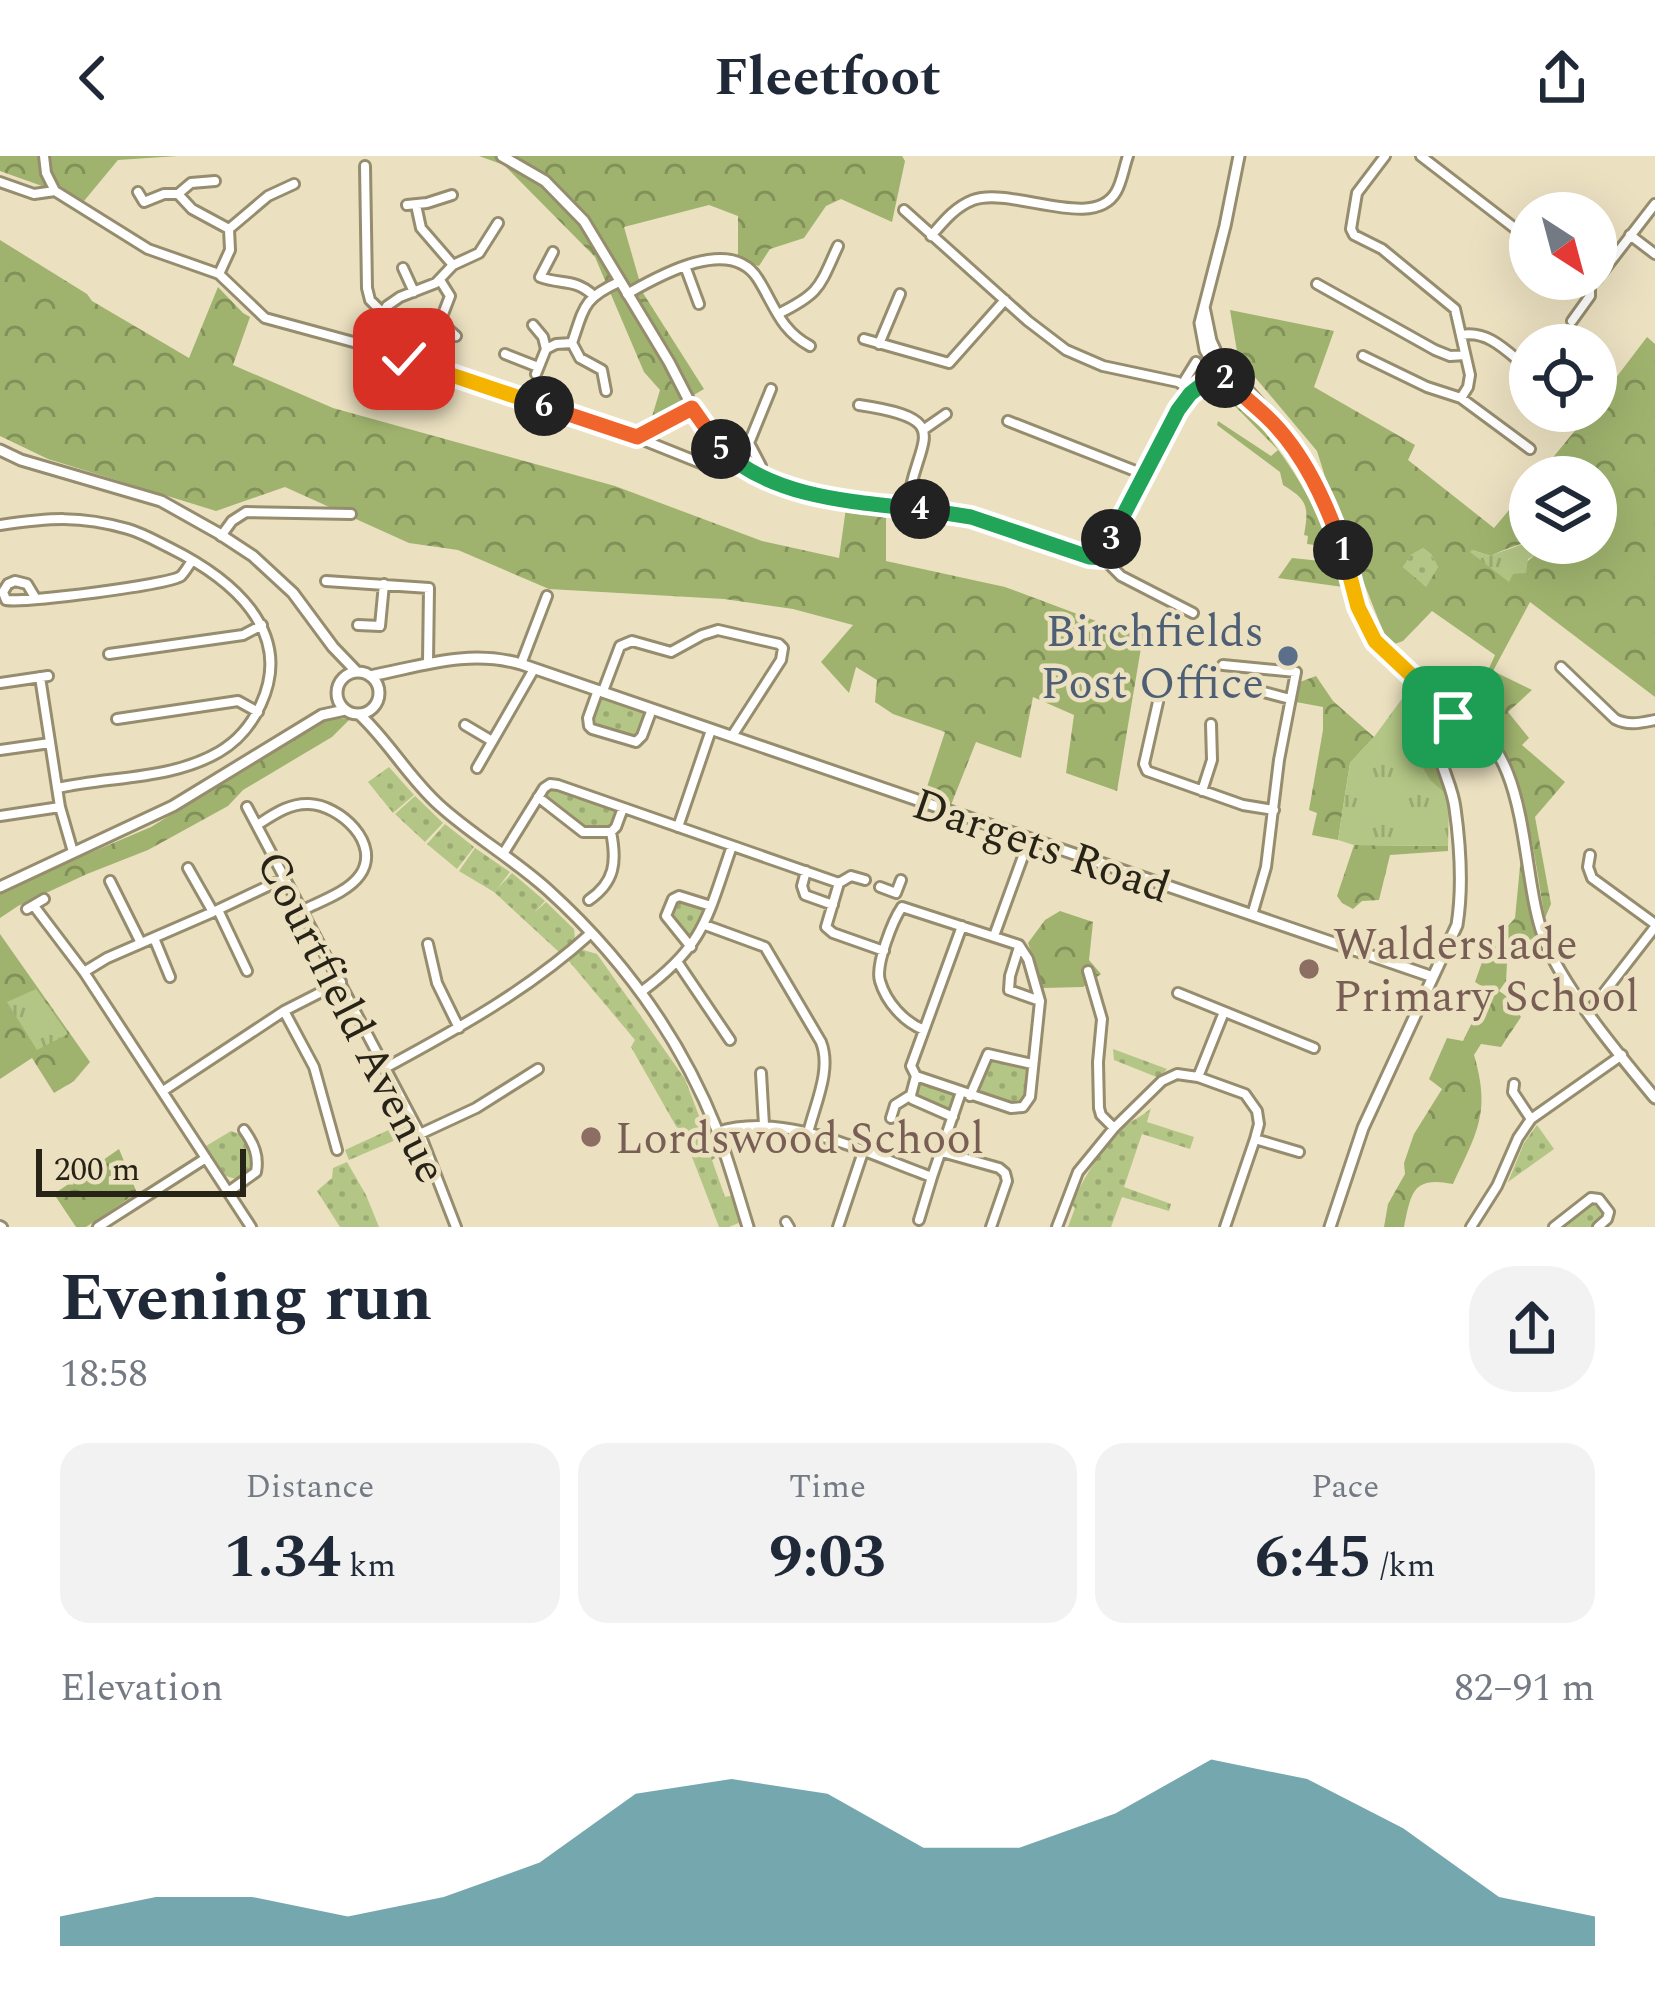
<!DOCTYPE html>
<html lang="en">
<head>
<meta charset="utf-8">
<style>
	:root { --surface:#fff; --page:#f2f2f3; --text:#1f2937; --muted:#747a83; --accent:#3b828c }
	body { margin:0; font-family:Spectral,serif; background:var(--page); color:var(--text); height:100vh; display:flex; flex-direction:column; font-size:45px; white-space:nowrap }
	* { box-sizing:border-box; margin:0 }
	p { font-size:39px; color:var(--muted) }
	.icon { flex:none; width:66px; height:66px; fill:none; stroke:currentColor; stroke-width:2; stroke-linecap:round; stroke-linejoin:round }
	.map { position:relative; height:1071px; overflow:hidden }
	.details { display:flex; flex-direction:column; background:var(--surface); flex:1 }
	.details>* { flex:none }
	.needle { width:78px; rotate:144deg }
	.buttons { position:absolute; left:1509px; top:36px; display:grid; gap:24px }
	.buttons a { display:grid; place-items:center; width:108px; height:108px; border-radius:50%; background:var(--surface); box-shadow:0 12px 48px #0002; font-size:60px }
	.scale { position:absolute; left:36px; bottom:30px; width:210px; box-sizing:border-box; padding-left:12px; border:6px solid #272317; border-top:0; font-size:33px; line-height:42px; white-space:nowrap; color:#272317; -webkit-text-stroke:9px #ebe0c0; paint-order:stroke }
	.pin { position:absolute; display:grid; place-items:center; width:102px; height:102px; color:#fff; margin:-51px; border-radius:24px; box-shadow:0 6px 18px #0006 }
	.km { position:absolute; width:60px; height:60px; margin:-30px; border-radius:50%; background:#222; color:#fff; font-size:33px; line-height:60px; text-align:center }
	.round { display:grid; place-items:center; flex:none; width:126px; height:126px; border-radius:48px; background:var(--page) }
	.summary { display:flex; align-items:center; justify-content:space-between; height:204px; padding:0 60px }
	h1 { font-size:66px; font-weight:700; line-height:90px }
	.figures { display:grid; grid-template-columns:repeat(3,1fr); gap:18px; height:204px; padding:12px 60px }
	.figures div { display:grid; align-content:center; border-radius:30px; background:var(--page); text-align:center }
	.figures b { font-size:60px; font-weight:700 }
	.figures small { font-size:33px; font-weight:400 }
	.figures p { font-size:33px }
	.chart { height:336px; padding:24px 60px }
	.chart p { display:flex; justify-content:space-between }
	.chart svg { width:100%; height:216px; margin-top:12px; fill:var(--accent); opacity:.7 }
	header { display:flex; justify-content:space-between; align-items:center; height:156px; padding:0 60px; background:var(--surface); font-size:54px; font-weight:700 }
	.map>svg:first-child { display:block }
</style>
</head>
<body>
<header><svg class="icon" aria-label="back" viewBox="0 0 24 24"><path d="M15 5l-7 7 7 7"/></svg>Fleetfoot<svg class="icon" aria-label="share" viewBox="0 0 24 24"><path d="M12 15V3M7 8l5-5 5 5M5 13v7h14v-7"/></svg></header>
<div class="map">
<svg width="1655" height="1071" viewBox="0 0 1655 1071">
	<defs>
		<pattern id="grass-dots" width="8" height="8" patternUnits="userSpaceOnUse" patternTransform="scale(3)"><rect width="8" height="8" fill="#b3c685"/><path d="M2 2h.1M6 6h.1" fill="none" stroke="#9aaa72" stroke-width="1.8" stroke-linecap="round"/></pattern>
		<pattern id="forest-crowns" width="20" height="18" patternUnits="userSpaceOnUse" patternTransform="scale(3)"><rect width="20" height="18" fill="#9fb36e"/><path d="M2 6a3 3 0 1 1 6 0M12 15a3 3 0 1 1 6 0" fill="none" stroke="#829159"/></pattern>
		<pattern id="park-tufts" width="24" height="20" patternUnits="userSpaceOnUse" patternTransform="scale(3)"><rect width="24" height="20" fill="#b3c685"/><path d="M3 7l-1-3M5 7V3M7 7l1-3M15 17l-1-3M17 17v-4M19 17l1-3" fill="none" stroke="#9aaa72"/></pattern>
	</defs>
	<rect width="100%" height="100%" fill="#ebe0c0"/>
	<path fill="url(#grass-dots)" d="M1423,392L1431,398L1438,411L1426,432L1403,411L1411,399Z
		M598,534L652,553L640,584L592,573L588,562Z
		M389,611L414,639L393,657L368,626Z
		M551,631L613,652L617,657L614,667L607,673L584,671L544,643V636Z
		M415,640L443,667L425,686L395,658Z
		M445,668L474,691L457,713L427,688Z
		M475,692L510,716L497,733L512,717L545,745L534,757L546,746L574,773L575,783L559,796L494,736L459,715Z
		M679,743L706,752L707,756L693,781L687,780L668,758L671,751Z
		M580,793L597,798L685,923L715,1002L712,1004L725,1041L735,1039L741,1066L729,1071H719L689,993L631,891L635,884L568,804Z
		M1113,893L1167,913L1159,922L1114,904Z
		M992,900L1029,914L1025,944L1020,949L976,937L974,934Z
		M921,923L956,938L953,953L950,955L913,941L917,926Z
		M1151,952L1147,966L1194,981L1190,993L1142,978L1124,1031L1171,1048L1169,1055L1122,1041L1111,1071H1068L1075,1052L1071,1048C1083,1025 1106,982 1128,968C1136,962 1143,960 1151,952Z
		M406,966L412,977L349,1004L345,994Z
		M1537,969L1554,993L1508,1026L1524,987Z
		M231,975L246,981C254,1002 261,1010 239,1024L226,1020L206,990Z
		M347,1006L366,1039L379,1071H340L317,1035L332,1022L333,1012Z
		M1593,1044L1606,1056L1605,1062L1595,1071H1565L1567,1065Z"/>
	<path fill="url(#forest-crowns)" fill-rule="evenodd" d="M0,0H178L118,4L84,45L0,15Z
		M479,0H902L905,5L892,66L841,43L826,50L804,82L770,93L759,110L738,105V60L709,49L624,71L643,137L704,233L651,264L660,234L644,216L595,101L504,9Z
		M0,84L87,138L92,145L189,202L218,131L243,157L250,161L233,209L333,252L615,330L762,385L839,402L846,352L886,362V405L1005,431L1104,468H1145L1117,635L1066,617L1074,559L1033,541L1021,602L976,586L951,649L924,640L945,576L893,558L875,546L877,524L856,511L849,537L821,506L853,469L793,453L724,443L549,433L458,394L409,387L285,331L216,355L48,303L0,280Z
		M1230,154L1334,175L1314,231L1415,289L1408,304L1494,372L1530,329V384C1518,390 1503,393 1491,400L1472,394L1513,418L1537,397L1550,396L1561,387H1596V321H1537L1591,255H1596V248L1647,181L1655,188V541L1530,446L1493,515L1532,534L1508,556L1529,582L1522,589L1565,626L1535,661L1551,748L1545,762C1532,690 1526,601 1462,554L1476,541L1495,499L1432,455L1403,485L1389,490L1338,362L1317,295L1238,201ZM1423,392L1431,398L1438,411L1426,431L1403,411L1411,399Z
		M1233,239C1289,301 1321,350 1343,431L1278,422L1292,402L1321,405L1315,389L1307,388L1308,380L1304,379C1309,351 1308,344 1283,329L1280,316L1217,269L1218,265L1271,300L1278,294L1228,243Z
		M1316,520L1333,545L1374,581L1350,607L1338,684L1312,679L1317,657L1309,654L1323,574V551L1296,546L1300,526Z
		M1412,529C1436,550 1428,565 1430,592C1431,608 1442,623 1446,638L1430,625L1418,604L1415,558L1407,536Z
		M329,561L350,563L332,581L243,634L228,650L148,694L87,718L18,750L0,762V737L7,732L151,671Z
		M1354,689L1448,690V695L1390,699L1379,744L1362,745L1353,753L1342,747L1337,740Z
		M1522,690L1536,783L1515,785L1507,807L1506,825L1499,835L1508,841L1521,861L1501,891L1481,888L1474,899C1491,957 1477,976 1453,1028C1413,1020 1411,1036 1404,1071H1384L1388,1048L1405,1018L1404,1007L1414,978L1442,933L1429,923L1447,882L1463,885L1488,834L1475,826L1486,795L1515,762Z
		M1060,755L1093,766L1089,804L1101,818L1083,831L1043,832L1028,787L1045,764Z
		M0,778L90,906L74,925L54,937L32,902L0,923Z
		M119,993L137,1037L86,1071H76L54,1038Z"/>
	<path fill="url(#park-tufts)" d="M1528,384L1530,387H1561C1550,396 1539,395 1528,403L1526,417L1513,418L1509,426L1470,396L1472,394L1491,400C1504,393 1517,393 1528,384Z
		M1407,536L1415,558L1418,604L1430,624L1446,638L1449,649L1448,690L1354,689L1338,684L1350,607L1374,581Z
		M36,833L68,878L37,894L7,846Z"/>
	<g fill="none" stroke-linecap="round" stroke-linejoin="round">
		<g stroke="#968c6e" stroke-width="14">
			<path id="minor" d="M44,0L46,17L55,35
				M1385,0L1357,37L1351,73L1354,79L1382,93L1455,153L1470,219L1468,231L1461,242
				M1421,0L1530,84
				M365,10L367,132L370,144L382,156
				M0,26L34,38L55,35L148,93L219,118L265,162L368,190L637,281L692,252
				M138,36L144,46L164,38H178L192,53L229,73
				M178,38L191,27L215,25
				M407,49L427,47L452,39
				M416,49L421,72L453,109
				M904,54L1028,165L1066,194L1103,210L1178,226L1193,235
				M1630,79L1655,98
				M931,80C944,65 955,51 973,44C1012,30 1093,76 1116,36C1122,26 1124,11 1128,0
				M553,96L540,121C561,129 574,122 593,139
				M685,110L699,148
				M403,112L414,136
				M219,118L230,94L229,73L268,40L294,28
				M440,124L450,140L440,166L456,180
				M1590,126L1597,123L1655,48
				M1317,128L1435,194L1450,200L1465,199
				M627,138C660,119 731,79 758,123C775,150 780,174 810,190
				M778,158C821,137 819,131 838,90
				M1572,165L1590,140V126L1582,123
				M533,169L543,181L546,193
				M427,175L441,168
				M1462,179C1490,174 1509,198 1530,214
				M864,183L949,207L1005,144
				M879,188L900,138
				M376,193L380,162L387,150L400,141L436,127L453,109L479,97L498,67
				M505,198L538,211
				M1363,200L1427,231L1461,242L1530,293
				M536,218L546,193L556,188L572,187
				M1183,227L1196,206
				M606,235L602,214L580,202L572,187C584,152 583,142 619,126
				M859,249C960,264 915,283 907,351
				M1008,265L1143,318
				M923,274L946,258
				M638,282L718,314
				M759,320L761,310L749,287L771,233
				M0,369C49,362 79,359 128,373C142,377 156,385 170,392C230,422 295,474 261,548C252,568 238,585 219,596C171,624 111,620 58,632
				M221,380L232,365L246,356L351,358
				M1103,402L1121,420L1193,457
				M326,425L429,432L428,506
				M36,443L27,428L15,425L8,428L3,436L6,444C24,447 169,429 181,420C184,417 190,408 192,404
				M358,469L380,470L384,428
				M109,498L243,479L262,469
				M521,508L547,440
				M1223,509L1296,516L1279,604L1266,711L1252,759
				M1561,511L1615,563C1628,570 1640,567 1655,564
				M40,521L60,651L73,696
				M0,527L48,520
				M598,534L588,562L589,570L592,573L636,586L642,580L652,553
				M1256,534L1290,543
				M603,535L620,490L632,485L671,496L702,479L718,474L779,488L783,492L781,504L732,580
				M1158,546L1144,608L1147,615L1243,649L1274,654
				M117,563L238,545L258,556
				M465,569L492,585
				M0,594L50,587
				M477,612L534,513
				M1202,635L1212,604L1211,568
				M538,641L583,676H611L616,671L623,652
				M247,651L420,978L456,1071
				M0,660L60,651
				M257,669C273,659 289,647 309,648C340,649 382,688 360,719C348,736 321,745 303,754
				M678,671L711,574
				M503,698L544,632L550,628L558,629L839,727L826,771L833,777L884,795
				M1590,699L1588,711L1592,722L1655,768
				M188,712L213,756
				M806,715L802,730L805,739L833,749
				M110,725L141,787
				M839,727L851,720L865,724
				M880,731L896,737L901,724
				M589,744C615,726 617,706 611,676
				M34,750L84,816L251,1071
				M27,753L44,743
				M218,754L247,815
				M705,769L765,791L821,886C832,914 815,948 808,977
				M994,780L1029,684
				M154,782L170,821
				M428,788L437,827L459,872
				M691,791L666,760L673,743L679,740L711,750
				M1019,791L1010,820L1009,834L1040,845
				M678,807L730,884
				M1088,815L1102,863L1098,906L1099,952L1101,959L1114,972
				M84,816L107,802L213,756L285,722
				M641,836C705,789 707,762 732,690
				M1178,837L1314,892
				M284,855L314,911L337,994
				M1589,856L1655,771
				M924,874C904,866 886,846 880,825C875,809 893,764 902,751L1019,789L1028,803L1040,845L1030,941L1023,951L1011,952L916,920L911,910L962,770
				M387,911C459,872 530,833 591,777
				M761,917L764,969
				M916,920L911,939L912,943L953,961
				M1198,921L1224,856
				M1514,928L1513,936L1531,963
				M163,935L284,855L341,826
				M970,940L988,898L1032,908
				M891,962L895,949L911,939
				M717,976C786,954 867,998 932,1021L961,936
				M420,978L476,952L538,913
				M1255,983L1299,996
				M942,996L999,1012L1005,1017L1007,1025L991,1071
				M228,1036L256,1016C259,1000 254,988 244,974
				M919,1064L932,1021
				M786,1066L789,1071
				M0,1070L2,1071
				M98,1071L206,1002
				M838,1071L863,996
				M1057,1071L1078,1016L1114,972L1162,925L1177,918L1198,921L1245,938L1257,955L1259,968L1255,983L1225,1071
				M1471,1071L1497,1030L1518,982L1531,963L1622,899
				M1554,1071L1591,1042L1599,1043L1609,1056L1607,1063L1598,1071"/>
		</g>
		<g stroke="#968c6e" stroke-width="15">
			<path id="tertiary" d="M502,0L545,25L584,65L669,206L701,268L732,304L759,320L796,333L892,350L959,358L1068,396L1103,402L1124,353L1178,254L1193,235L1226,211
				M1239,0L1225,70L1200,167L1205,194L1215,211L1258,254
				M1204,151L1211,185L1218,200L1262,251L1306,312L1317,332L1342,393L1358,451L1375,485L1427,534L1441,555
				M0,294L21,304L161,345L218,377L253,400L293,437L333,491L357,516
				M337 537a21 21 0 1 1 42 0a21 21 0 1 1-42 0Z
				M370,520C422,510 468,493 521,508L1433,821
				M1438 561a8 8 0 1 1 16 0a8 8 0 1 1-16 0Z
				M1453,558C1536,590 1517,722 1547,790C1569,839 1621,901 1655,942
				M360,559C389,586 409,622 439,649C473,680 514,703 548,734C622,801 680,881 717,974C729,1006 738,1039 748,1071
				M0,731L173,650L322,559L345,554
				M1330,1071L1363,972L1457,769C1463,732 1460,688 1455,652C1451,620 1430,600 1443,568"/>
		</g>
		<use href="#minor" stroke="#fff" stroke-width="8"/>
		<use href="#tertiary" stroke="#fff" stroke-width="9"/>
	</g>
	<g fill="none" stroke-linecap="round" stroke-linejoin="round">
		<g stroke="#fff" stroke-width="24">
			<path id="split-1" d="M1343,394L1358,451L1375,485L1427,534L1441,555L1450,554L1453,561"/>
		</g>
		<g stroke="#fff" stroke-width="24">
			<path id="split-2" d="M1225,222C1238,236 1253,248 1267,261C1304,296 1326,347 1343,394"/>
		</g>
		<g stroke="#fff" stroke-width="24">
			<path id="split-3" d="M1111,383L1178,254L1190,238L1219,215L1225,222"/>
		</g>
		<g stroke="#fff" stroke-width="24">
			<path id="split-4" d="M920,353L971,361L1089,401L1103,402L1111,383"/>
		</g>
		<g stroke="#fff" stroke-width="24">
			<path id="split-5" d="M721,293C772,342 854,346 920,353"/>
		</g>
		<g stroke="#fff" stroke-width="24">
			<path id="split-6" d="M544,250L637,281L692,252L721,293"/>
		</g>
		<g stroke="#fff" stroke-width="24">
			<path id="split-7" d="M404,203L544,250"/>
		</g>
		<use href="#split-1" stroke="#f5b400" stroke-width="15"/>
		<use href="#split-2" stroke="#f0652b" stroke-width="15"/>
		<use href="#split-3" stroke="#22a559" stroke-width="15"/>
		<use href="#split-4" stroke="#22a559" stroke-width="15"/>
		<use href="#split-5" stroke="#22a559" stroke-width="15"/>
		<use href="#split-6" stroke="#f0652b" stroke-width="15"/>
		<use href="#split-7" stroke="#f5b400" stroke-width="15"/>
	</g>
	<circle fill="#5c6f8a" stroke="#ebe0c0" stroke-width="4.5" cx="1288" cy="500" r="12"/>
	<g fill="#8d6e63" stroke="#ebe0c0" stroke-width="4.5">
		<circle cx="1309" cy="813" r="12"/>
		<circle cx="591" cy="981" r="12"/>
	</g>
	<g text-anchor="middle" stroke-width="9" stroke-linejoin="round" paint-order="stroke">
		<g font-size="45" fill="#4e5e75" stroke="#ebe0c0" text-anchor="end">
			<text x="1264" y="490">Birchfields<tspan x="1264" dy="52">Post Office</tspan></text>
		</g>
		<g font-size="45" fill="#272317" stroke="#ebe0c0">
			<text transform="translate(1042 688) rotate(19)" y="16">Dargets Road</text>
			<text transform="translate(353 860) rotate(63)" y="16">Courtfield Avenue</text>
		</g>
		<g font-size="45" fill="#785e54" stroke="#ebe0c0" text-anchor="start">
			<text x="1333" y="803">Walderslade<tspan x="1333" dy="52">Primary School</tspan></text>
			<text x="615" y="997">Lordswood School</text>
		</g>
	</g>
</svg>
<div class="buttons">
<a><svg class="needle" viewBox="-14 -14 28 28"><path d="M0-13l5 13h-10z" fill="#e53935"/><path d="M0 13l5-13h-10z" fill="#747a83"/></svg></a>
<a><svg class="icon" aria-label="locate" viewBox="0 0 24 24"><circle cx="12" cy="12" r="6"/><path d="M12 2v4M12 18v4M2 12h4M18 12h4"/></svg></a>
<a><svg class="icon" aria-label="layers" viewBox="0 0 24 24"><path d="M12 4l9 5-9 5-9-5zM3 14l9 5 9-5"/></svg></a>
</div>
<div class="scale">200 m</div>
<div class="pin" style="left:1453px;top:561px;background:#1e9e55"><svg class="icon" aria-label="arrive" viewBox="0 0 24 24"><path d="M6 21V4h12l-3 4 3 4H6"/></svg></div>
<div class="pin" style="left:404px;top:203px;background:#d93025"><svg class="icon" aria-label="check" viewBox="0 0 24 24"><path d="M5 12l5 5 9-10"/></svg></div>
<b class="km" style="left:1343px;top:394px">1</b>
<b class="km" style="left:1225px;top:222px">2</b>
<b class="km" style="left:1111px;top:383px">3</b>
<b class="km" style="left:920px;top:353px">4</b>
<b class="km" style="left:721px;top:293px">5</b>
<b class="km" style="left:544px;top:250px">6</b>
</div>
<section class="details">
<div class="summary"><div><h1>Evening run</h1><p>18:58</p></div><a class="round"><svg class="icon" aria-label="share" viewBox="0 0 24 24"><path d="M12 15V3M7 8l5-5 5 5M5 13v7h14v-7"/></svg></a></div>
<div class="figures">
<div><p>Distance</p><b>1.34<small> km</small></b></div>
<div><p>Time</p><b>9:03</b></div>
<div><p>Pace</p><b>6:45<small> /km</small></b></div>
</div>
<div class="chart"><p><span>Elevation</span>82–91 m</p>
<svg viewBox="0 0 160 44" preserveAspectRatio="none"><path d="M0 44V38L10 34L20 34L30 38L40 34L50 27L60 13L70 10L80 13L90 24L100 24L110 17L120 6L130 10L140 20L150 34L160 38V44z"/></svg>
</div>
</section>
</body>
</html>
